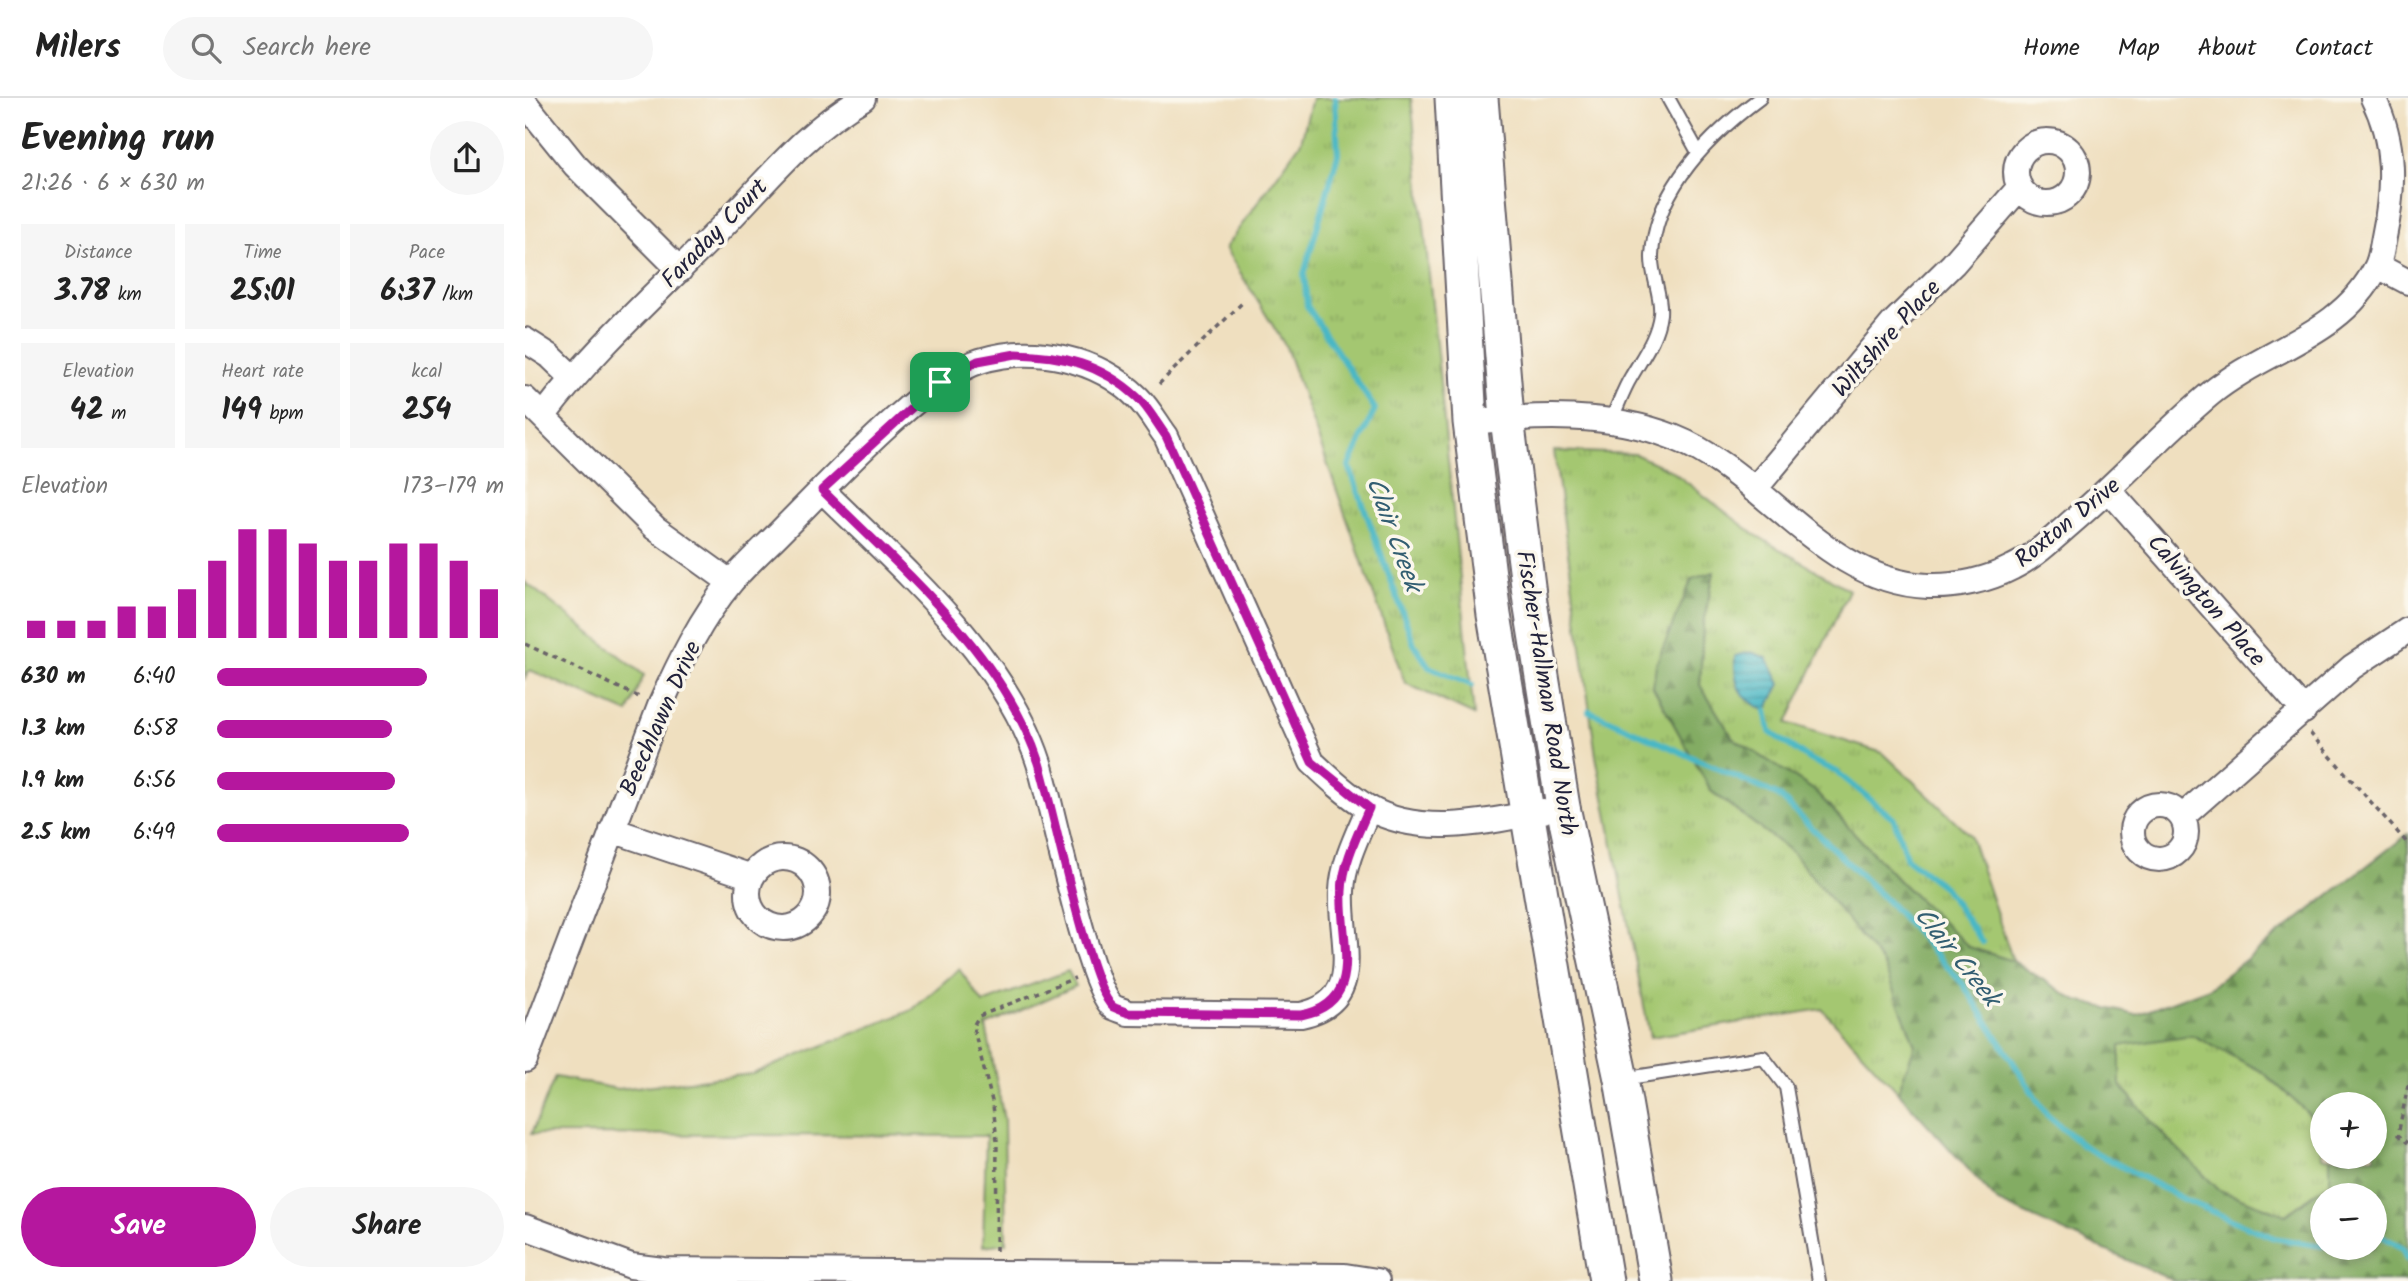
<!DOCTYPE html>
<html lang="en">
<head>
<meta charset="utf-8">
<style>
	:root { --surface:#fff; --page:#f6f6f6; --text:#222; --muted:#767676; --line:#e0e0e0; --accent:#b5179e }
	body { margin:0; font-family:Kalam,sans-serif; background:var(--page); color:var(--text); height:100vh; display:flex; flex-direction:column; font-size:26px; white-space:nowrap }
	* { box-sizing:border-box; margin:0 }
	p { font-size:23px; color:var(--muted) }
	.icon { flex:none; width:38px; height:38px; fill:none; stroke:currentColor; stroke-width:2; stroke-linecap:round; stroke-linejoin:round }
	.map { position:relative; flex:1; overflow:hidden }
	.side { display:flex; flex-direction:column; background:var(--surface); width:525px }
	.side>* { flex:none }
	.buttons { position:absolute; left:1785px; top:994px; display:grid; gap:14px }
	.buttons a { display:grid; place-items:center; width:77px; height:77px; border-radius:50%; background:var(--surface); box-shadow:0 4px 10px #0003; font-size:35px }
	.pin { position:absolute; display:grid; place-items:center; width:60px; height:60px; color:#fff; margin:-30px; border-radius:14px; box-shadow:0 4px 10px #0006 }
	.round { display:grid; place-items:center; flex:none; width:74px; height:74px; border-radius:37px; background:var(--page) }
	.summary { display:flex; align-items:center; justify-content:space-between; height:119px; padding:0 21px }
	h1 { font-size:38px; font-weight:800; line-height:52px }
	.metrics { display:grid; grid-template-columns:repeat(3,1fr); gap:10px; height:119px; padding:7px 21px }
	.metrics div { display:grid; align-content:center; border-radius:0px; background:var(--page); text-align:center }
	.metrics b { font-size:30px; font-weight:800 }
	.metrics small { font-size:19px; font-weight:400 }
	.metrics p { font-size:19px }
	.chart { height:196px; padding:14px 21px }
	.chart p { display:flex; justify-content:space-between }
	.chart svg { width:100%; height:126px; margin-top:7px; stroke:var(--accent); stroke-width:6 }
	.cta { display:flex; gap:14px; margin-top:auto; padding:14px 21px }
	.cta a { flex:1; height:80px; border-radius:42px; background:var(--accent); color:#fff; font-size:28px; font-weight:800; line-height:80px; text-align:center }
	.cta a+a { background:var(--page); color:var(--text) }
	ul { padding:0 21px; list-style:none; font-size:23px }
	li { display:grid; grid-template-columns:112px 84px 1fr; align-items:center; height:52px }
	li i { height:18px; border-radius:9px; background:var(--accent) }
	header { display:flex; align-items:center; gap:42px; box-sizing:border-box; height:98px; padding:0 35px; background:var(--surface); border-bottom:2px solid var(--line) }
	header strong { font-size:33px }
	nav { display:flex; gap:38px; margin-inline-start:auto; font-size:24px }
	.search { width:490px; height:63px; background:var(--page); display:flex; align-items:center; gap:18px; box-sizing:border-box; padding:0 24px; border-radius:38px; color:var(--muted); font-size:26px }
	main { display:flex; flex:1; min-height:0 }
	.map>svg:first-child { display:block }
</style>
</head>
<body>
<header>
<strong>Milers</strong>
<div class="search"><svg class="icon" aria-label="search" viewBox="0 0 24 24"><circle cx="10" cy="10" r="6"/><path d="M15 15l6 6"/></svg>Search here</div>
<nav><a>Home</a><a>Map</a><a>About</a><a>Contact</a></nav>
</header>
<main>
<section class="side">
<div class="summary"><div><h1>Evening run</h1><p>21:26 · 6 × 630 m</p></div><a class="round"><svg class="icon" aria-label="share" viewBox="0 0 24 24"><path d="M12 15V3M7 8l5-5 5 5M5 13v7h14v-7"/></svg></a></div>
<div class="metrics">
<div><p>Distance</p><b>3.78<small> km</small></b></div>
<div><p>Time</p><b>25:01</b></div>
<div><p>Pace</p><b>6:37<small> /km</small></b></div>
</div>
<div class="metrics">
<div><p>Elevation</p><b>42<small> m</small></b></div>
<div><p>Heart rate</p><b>149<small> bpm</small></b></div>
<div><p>kcal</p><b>254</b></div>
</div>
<div class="chart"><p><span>Elevation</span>173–179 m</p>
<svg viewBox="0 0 160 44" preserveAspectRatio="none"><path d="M5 44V38M15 44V38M25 44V38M35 44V33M45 44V33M55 44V27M65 44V17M75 44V6M85 44V6M95 44V11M105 44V17M115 44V17M125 44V11M135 44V11M145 44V17M155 44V27"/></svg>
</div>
<ul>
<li><b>630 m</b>6:40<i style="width:73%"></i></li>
<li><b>1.3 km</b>6:58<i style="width:61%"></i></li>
<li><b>1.9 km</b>6:56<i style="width:62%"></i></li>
<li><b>2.5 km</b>6:49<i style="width:67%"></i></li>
</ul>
<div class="cta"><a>Save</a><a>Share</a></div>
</section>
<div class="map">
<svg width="1883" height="1183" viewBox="0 0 1883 1183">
	<defs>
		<pattern id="grass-tufts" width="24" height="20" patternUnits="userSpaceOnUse" patternTransform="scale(1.75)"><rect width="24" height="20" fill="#a4c771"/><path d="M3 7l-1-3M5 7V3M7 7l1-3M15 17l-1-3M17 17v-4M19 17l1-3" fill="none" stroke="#8dab63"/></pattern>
		<pattern id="forest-firs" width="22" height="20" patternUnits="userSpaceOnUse" patternTransform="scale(1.75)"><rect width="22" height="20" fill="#83ac63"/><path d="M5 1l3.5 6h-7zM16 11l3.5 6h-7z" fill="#6b8c53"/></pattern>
		<pattern id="water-rules" width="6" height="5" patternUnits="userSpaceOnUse" patternTransform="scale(1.75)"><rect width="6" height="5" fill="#4ab7c5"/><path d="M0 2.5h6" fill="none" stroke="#3d94a1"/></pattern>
	</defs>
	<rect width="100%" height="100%" fill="#fbf7ec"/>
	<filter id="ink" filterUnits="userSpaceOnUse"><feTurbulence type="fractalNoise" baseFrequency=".0143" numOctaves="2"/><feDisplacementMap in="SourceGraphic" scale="14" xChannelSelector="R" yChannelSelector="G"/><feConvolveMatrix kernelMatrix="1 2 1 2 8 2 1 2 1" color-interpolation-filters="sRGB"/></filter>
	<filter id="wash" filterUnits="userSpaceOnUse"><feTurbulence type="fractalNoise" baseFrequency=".00686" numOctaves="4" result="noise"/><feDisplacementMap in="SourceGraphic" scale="28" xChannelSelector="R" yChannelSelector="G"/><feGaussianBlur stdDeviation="1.57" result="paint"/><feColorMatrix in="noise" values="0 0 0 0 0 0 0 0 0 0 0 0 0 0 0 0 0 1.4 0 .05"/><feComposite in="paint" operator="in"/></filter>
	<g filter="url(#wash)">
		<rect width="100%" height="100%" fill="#efdfbf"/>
		<path fill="url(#grass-tufts)" stroke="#637456" stroke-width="2" d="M787,0H886L949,617L880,585L761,249L700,150L776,44Z
			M1029,353L1110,356L1147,373L1229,436L1324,492L1262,625L1358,655L1445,737L1488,863L1444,850L1376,785L1290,693L1208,640L1175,588L1178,527L1189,475L1131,566L1186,693L1268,755L1359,866L1390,947L1373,994L1297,911L1125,939L1071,658Z
			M1666,936L1738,974L1797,1028V1059H1805V1084L1761,1117L1694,1092L1630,1028L1595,987V947Z"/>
		<path fill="url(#forest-firs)" stroke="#52674f" stroke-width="2" fill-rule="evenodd" d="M1189,474L1178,527L1175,587L1208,640L1290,693L1376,785L1444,849L1488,863L1552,903L1611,917L1684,890L1883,736V1183H1649L1473,1104L1373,994L1390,947L1358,866L1268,755L1186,693L1128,589L1131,566L1167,481ZM1667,937L1738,974L1797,1028V1006H1850V1059H1805V1084L1761,1117L1694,1092L1630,1028L1595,987V948ZM1797,1097H1850V1150H1797Z"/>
		<path fill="#a4c771" stroke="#637456" stroke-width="2" d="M0,484L119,577L103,615L5,572L0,580Z
			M434,871L458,905L543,873L551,888L461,928L479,1022L481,1145L458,1148L461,1038L6,1036L30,979L93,991L227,976L387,912Z"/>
		<path fill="url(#water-rules)" stroke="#366c80" stroke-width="2" d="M1226,554L1242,560L1255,586L1241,613C1213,599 1209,588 1210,558Z"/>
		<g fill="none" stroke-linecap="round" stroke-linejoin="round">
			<path stroke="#4ab7c5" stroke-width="6" d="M810,0L813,56L779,176L782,208L850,311L824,368L889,546L904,569L947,587
				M1064,613L1254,698L1366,807L1438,886L1522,1017L1558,1048L1660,1102L1749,1140L1797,1148
				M1241,613L1245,634L1284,661L1312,674L1369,721L1382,761L1419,789L1457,844
				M1850,1138L1855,1137L1878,1150L1883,1161"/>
		</g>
	</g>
	<g filter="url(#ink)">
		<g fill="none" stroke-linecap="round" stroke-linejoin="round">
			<g stroke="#6a6469" stroke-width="16">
				<path id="service" d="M1143,0L1173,54
					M1086,322C1093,308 1098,292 1106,279C1118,258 1132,240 1135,216C1137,197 1126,177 1127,158C1130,91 1185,37 1235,0
					M1097,981L1238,959L1261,989L1294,1183"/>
			</g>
			<g stroke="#6a6469" stroke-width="28">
				<path id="minor" d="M0,5L50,67L155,172
					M1491 74a31 31 0 1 1 62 0a31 31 0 1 1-62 0Z
					M1853,168L1883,184
					M0,242L25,258L47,279
					M0,301L130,430L205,484
					M19,317C69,251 132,195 190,136C238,88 278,34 338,0
					M945,324C1012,317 1084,314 1148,339C1240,375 1298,484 1403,488C1432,489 1463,482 1488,469C1509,459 1530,439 1548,423C1595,383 1637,336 1685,296C1741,250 1816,238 1851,170C1856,161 1857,149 1859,139C1869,91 1871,45 1848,0
					M297,392C375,469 479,557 514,665C527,707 563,889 588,909C592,911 599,913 603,915L776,917C843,903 814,842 817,793C818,765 833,736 844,710
					M1229,392L1368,225L1428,166L1495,89
					M1584,392L1779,613
					M1607 734a27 27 0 1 1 54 0a27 27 0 1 1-54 0Z
					M1657,719L1827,569L1883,532
					M87,732L227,779
					M223 795a35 35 0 1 1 70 0a35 35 0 1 1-70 0Z
					M0,962L135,608C154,565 176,520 206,484C223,464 244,446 262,427C304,385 402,279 455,263C508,246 573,260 613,300C624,311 632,326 641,338L787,664C804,680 822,697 842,709C895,740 962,724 1018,713
					M0,1129L106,1168L138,1172L820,1178L852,1183"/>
			</g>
			<g stroke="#6a6469" stroke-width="37">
				<path id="secondary" d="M927,0L945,324L969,517L1081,1183
					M956,0L982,320L1005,504L1038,709L1096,981L1131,1183"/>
			</g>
			<path stroke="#6a6469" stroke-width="3.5" stroke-dasharray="5 5" stroke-linecap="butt" d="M634,286L718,204
				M0,546L114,599
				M1785,635L1883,746
				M1883,987L1873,1037L1883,1045
				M471,1153L472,1043L468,1007L448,928L454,918L550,880"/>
			<use href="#service" stroke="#fff" stroke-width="12"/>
			<use href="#minor" stroke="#fff" stroke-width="24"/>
			<use href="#secondary" stroke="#fff" stroke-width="33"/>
		</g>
	</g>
	<g fill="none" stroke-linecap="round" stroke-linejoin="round" filter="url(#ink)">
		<g stroke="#fff" stroke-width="14">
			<path id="route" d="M491,256C537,257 576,266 612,299C623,309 632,326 641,338L787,664L844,710C833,736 818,765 817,793C814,841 843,904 776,917L603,915C599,913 592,911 588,909C564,890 527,706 514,665C479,557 375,469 297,392L415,284L453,263Z"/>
		</g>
		<use href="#route" stroke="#b5179e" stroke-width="9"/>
	</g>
	<g text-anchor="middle" stroke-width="7" stroke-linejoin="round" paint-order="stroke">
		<g font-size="24" fill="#22223b" stroke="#fbf7ec">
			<text transform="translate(189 135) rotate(-46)" y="8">Faraday Court</text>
			<text transform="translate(1361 240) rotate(-48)" y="8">Wiltshire Place</text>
			<text transform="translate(1542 424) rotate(-39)" y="8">Roxton Drive</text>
			<text transform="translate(1682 502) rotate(49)" y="8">Calvington Place</text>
			<text transform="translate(1022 595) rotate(81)" y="8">Fischer-Hallman Road North</text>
			<text transform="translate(135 620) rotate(-66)" y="8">Beechlawn Drive</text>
		</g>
		<g font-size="26" font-style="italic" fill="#325e72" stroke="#fbf7ec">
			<text transform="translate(870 436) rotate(70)" y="9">Clair Creek</text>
			<text transform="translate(1433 858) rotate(51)" y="9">Clair Creek</text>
		</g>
	</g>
</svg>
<div class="buttons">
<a>+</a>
<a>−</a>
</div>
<div class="pin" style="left:415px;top:284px;background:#1e9e55"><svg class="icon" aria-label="arrive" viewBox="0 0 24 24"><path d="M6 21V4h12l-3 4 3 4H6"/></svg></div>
</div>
</main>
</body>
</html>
